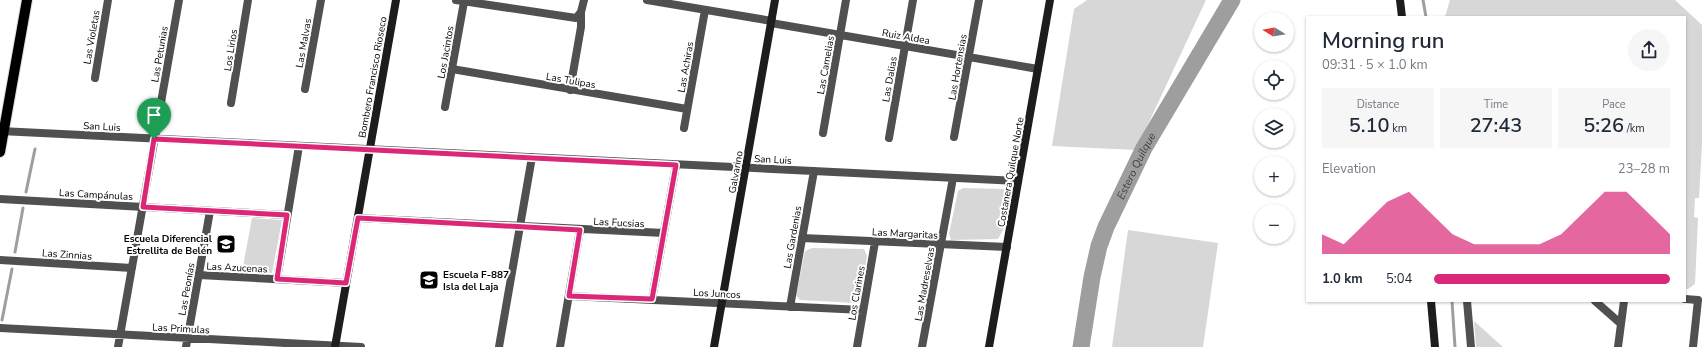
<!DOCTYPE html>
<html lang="en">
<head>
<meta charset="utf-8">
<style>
	:root { --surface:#fff; --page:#f6f6f7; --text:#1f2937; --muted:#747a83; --accent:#db2777 }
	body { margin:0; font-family:"Nunito Sans",sans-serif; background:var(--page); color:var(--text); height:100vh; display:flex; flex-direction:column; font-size:15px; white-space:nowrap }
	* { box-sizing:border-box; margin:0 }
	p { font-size:13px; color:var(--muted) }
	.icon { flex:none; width:22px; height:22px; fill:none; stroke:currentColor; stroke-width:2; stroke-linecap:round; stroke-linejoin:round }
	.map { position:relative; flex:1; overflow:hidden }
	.side { position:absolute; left:1306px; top:16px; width:380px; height:286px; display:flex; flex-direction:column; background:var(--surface); border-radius:0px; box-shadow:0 1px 3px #0004 }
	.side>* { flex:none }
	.needle { width:26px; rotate:281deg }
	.fabs { position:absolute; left:1254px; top:12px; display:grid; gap:8px }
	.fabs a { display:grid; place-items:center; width:40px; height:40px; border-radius:50%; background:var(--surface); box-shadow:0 1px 3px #0004; font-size:20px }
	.pin { position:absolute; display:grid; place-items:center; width:34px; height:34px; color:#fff; margin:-41px -17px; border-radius:50% 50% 50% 0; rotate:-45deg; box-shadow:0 0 4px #0007 }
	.pin .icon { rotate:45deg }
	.round { display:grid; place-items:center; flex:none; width:42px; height:42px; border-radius:21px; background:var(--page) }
	.headline { display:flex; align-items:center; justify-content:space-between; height:68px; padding:0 16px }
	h1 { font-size:22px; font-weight:600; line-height:30px }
	.metrics { display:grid; grid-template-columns:repeat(3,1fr); gap:6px; height:68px; padding:4px 16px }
	.metrics div { display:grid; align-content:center; border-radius:0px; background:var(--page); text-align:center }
	.metrics b { font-size:20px; font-weight:600 }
	.metrics small { font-size:11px; font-weight:400 }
	.metrics p { font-size:11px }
	.chart { height:112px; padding:8px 16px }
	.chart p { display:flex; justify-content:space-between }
	.chart svg { width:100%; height:72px; margin-top:4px; fill:var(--accent); opacity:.7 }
	ul { padding:0 16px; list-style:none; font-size:13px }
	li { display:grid; grid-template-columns:64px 48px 1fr; align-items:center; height:30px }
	li i { height:10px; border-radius:5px; background:var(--accent) }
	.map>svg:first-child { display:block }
</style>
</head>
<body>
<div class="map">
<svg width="1702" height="347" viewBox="0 0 1702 347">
	<rect width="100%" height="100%" fill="#fff"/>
	<path fill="#d7d7d7" d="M1087,0H1206L1136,150L1052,146L1074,9Z
		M1450,0H1675L1702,25V144L1699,198H1695L1694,217L1698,218L1695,284L1688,289H1685V17H1445Z
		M963,188L1004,189L1009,192L1003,230L998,239L951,240L949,234L958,191Z
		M252,218L282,220L272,273L242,272Z
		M1128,230L1218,243L1203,347H1112Z
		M812,248L864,249L867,256L860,297L855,303L800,300L796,295L805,251Z
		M1474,321L1503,347H1476Z"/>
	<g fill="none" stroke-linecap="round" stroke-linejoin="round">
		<path stroke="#9e9e9e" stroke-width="3" d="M1423,0L1426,17
			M26,192L35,149
			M15,252L23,208
			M1452,301L1455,347
			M2,320L12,269"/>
		<path stroke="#9e9e9e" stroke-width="17" id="s1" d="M1081,347L1092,277L1099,246L1106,227L1144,148L1232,0"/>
		<g stroke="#dbdbdb" stroke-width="12">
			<path id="primary" d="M0,152L27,0"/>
		</g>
		<path stroke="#505050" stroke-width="8" d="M456,0L576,18L581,12L584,0
			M647,0L772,21
			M771,23L1038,69
			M452,69L687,109
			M95,78L108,0
			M305,89L321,0
			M570,90L581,27V12
			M231,103L248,0
			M445,107L464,2
			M684,128L705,10
			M0,131L1018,181
			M823,133L846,0
			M954,137L979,0
			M889,138L913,0
			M0,199L287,215
			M358,218L664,233
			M802,238L1007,247
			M0,260L132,268
			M199,275L346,283
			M277,279L299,146
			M569,296L863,310
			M652,299L676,165
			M1685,299L1698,300
			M1467,301L1471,347
			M1595,301L1620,323
			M790,307L814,171
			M0,328L361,347
			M118,347L179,0
			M186,347L210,211
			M499,347L532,157
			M560,347L580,230
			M857,347L875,242
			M922,347L953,178
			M1618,347L1624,301
			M1693,347L1698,300"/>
		<path stroke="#1d1d1d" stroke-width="8" d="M1400,0L1402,17
			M1431,301L1435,347
			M335,347L396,0
			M714,347L775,0
			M989,347L1050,0"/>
		<use href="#primary" stroke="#000" stroke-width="10"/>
	</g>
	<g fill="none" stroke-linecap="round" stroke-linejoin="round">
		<g stroke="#fff" stroke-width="8">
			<path id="route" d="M154,139L676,165L652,299L569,296L580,230L358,218L346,283L277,279L287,215L143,207Z"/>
		</g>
		<use href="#route" stroke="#db2777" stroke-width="5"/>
	</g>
	<defs>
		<g id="school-square" transform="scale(1)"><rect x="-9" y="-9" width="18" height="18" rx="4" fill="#000" stroke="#fff"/><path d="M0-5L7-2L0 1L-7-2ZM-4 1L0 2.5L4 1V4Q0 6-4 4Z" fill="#fff"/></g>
	</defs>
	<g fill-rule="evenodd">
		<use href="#school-square" x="226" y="244"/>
		<use href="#school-square" x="429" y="280"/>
	</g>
	<g text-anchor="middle" stroke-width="4" stroke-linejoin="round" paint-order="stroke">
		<g font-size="10" fill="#000" stroke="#fff">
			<text transform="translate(906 36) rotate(10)" y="4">Ruiz Aldea</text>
			<text transform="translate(91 37) rotate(-80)" y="4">Las Violetas</text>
			<text transform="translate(303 43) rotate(-80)" y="4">Las Malvas</text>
			<text transform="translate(230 50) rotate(-81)" y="4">Los Lirios</text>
			<text transform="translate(445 52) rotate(-80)" y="4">Los Jacintos</text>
			<text transform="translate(159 54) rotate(-80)" y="4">Las Petunias</text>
			<text transform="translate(825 65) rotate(-80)" y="4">Las Camelias</text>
			<text transform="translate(685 67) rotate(-80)" y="4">Las Achiras</text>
			<text transform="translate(957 67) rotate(-80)" y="4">Las Hortensias</text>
			<text transform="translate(372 77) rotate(-80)" y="4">Bombero Francisco Rioseco</text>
			<text transform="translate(889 79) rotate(-80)" y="4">Las Dalias</text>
			<text transform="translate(571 80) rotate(10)" y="4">Las Tulipas</text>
			<text transform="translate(102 126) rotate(3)" y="4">San Luis</text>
			<text transform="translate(773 159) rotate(3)" y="4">San Luis</text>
			<text transform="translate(735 172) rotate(-80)" y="4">Galvarino</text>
			<text transform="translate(1010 172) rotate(-80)" y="4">Costanera Quilque Norte</text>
			<text transform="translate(96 194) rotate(3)" y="4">Las Campánulas</text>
			<text transform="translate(619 222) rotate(3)" y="4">Las Fucsias</text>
			<text transform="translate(905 233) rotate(3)" y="4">Las Margaritas</text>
			<text transform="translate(792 237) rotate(-80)" y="4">Las Gardenias</text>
			<text transform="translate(67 254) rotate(4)" y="4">Las Zinnias</text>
			<text transform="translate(237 267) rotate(3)" y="4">Las Azucenas</text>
			<text transform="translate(924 284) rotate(-80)" y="4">Las Madreselvas</text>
			<text transform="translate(186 289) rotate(-80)" y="4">Las Peonías</text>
			<text transform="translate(717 293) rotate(3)" y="4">Los Juncos</text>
			<text transform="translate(856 293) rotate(-80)" y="4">Los Clarines</text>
			<text transform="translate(181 328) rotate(3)" y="4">Las Primulas</text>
		</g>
		<g font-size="10" font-weight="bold" fill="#000" stroke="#fff" text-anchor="end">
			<text x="212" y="242">Escuela Diferencial<tspan x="212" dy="12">Estrellita de Belén</tspan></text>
			<text x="443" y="278" text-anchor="start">Escuela F-887<tspan x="443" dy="12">Isla del Laja</tspan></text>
		</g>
		<g font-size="11" font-style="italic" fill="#3f3f3f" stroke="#fff">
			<text dy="4" stroke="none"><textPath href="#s1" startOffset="191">Estero Quilque</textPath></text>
		</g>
	</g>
</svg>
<div class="fabs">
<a><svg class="needle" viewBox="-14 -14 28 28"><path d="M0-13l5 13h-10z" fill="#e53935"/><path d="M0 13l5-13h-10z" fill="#747a83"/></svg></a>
<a><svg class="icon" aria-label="locate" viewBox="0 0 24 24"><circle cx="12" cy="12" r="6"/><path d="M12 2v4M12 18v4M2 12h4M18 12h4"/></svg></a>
<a><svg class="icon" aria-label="layers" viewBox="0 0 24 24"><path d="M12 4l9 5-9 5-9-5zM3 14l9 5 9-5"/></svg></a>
<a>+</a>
<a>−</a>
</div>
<div class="pin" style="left:154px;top:139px;background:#1e9e55"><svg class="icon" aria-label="arrive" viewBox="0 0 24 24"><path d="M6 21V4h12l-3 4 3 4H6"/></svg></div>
<section class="side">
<div class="headline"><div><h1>Morning run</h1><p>09:31 · 5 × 1.0 km</p></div><a class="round"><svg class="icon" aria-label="share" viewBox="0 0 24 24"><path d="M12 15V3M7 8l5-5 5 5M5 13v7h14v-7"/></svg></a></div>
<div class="metrics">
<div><p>Distance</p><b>5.10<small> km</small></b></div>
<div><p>Time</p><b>27:43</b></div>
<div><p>Pace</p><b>5:26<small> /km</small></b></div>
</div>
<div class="chart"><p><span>Elevation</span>23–28 m</p>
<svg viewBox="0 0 160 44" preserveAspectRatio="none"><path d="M0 44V32L10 38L20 25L30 12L40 6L50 19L60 32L70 38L80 38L90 38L100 38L110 32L120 19L130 6L140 6L150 19L160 32V44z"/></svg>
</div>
<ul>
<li><b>1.0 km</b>5:04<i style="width:100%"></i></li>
</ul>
</section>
</div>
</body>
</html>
